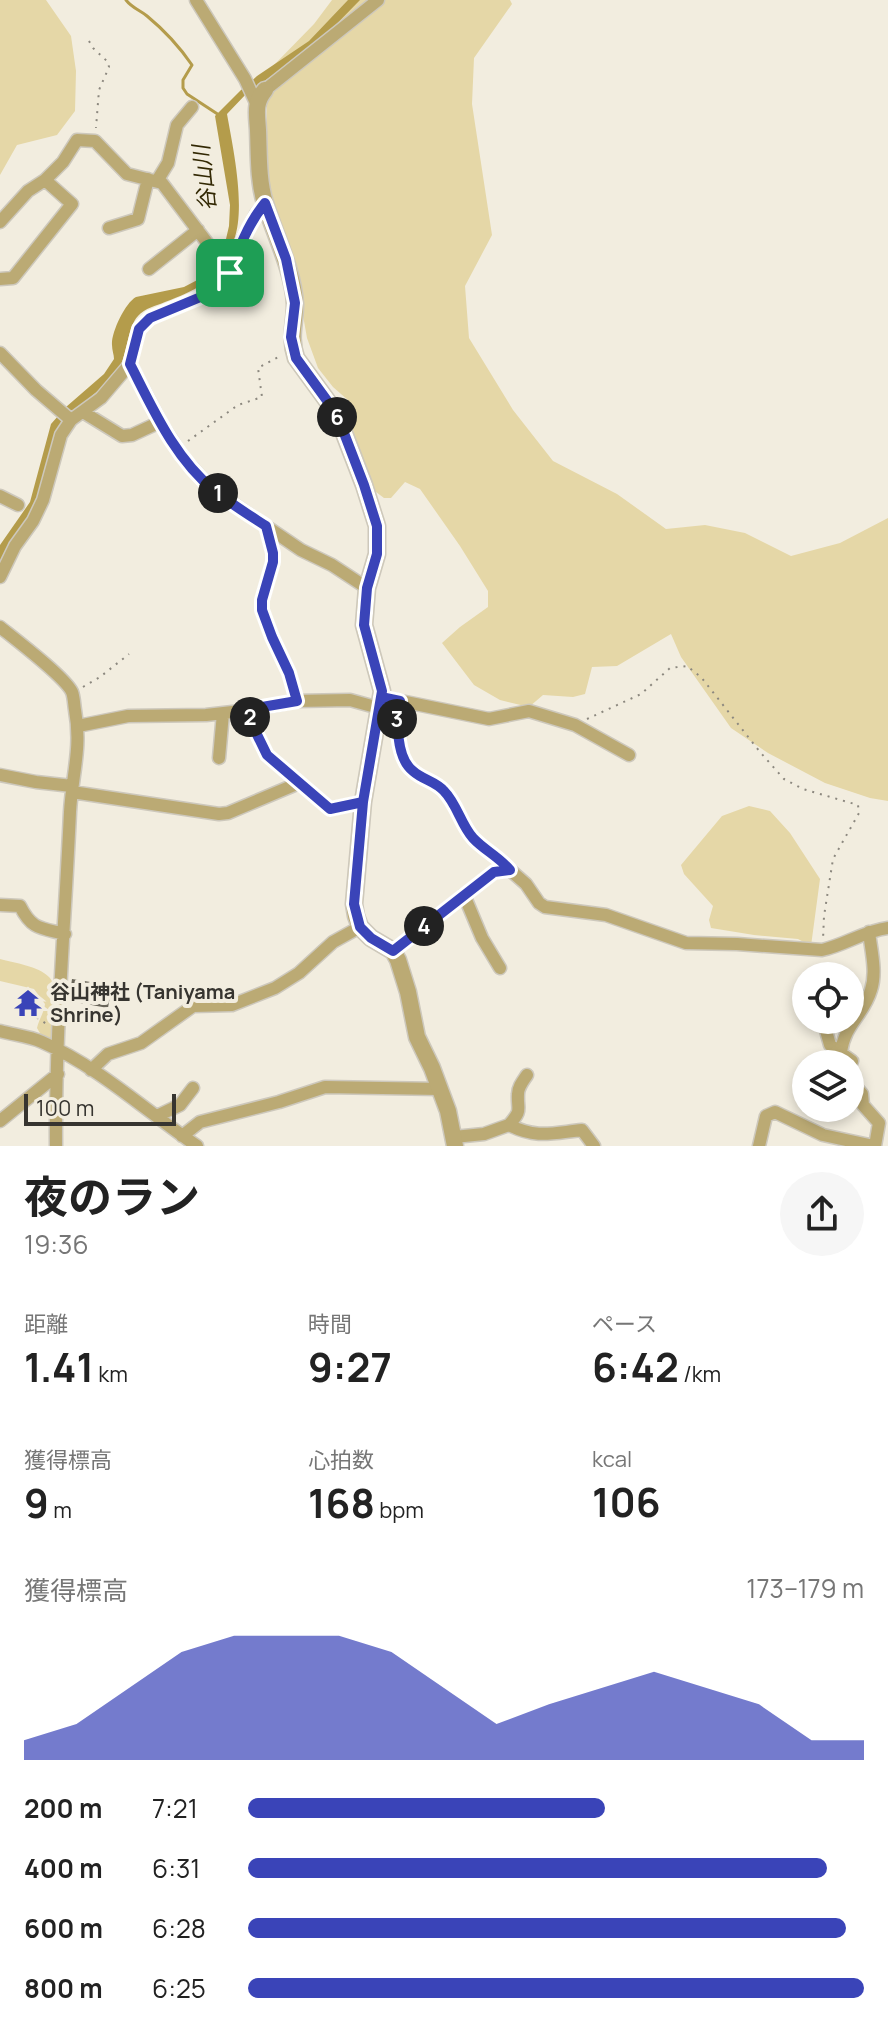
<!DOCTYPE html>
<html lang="ja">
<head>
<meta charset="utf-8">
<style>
	:root { --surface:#fff; --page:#f6f6f6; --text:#222; --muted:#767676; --accent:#3a44b8 }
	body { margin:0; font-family:Manrope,"Noto Sans JP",sans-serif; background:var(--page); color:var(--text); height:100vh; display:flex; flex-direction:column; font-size:30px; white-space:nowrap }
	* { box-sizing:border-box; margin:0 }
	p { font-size:26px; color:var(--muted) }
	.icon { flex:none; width:44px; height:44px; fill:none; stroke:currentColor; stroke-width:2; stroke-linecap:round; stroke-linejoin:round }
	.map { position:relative; height:1146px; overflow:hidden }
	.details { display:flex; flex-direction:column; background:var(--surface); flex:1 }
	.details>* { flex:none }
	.fabs { position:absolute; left:792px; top:962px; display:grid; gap:16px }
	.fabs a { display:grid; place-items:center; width:72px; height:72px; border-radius:50%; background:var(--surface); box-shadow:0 4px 12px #0003; font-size:40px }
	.scale { position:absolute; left:24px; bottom:20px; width:152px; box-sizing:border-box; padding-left:8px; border:4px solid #373530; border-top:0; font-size:22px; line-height:28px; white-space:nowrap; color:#373530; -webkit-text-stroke:6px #f2eddf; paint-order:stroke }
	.pin { position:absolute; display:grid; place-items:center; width:68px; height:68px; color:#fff; margin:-34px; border-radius:16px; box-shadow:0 4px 12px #0006 }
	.km { position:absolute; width:40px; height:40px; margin:-20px; border-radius:50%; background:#222; color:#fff; font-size:22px; line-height:40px; text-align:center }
	.round { display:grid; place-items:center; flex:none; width:84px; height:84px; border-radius:42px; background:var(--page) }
	.headline { display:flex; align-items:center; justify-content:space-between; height:136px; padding:0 24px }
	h1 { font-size:44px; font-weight:700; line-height:60px }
	.stats { display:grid; grid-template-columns:repeat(3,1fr); gap:12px; height:136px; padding:8px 24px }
	.stats div { display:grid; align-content:center }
	.stats b { font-size:40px; font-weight:700 }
	.stats small { font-size:22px; font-weight:400 }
	.stats p { font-size:22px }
	.chart { height:224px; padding:16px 24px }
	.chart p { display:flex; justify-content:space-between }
	.chart svg { width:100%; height:144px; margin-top:8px; fill:var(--accent); opacity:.7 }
	ul { padding:0 24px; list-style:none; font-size:26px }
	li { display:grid; grid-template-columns:128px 96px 1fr; align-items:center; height:60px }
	li i { height:20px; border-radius:10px; background:var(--accent) }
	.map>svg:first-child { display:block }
</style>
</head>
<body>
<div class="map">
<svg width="888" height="1146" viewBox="0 0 888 1146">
	<rect width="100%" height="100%" fill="#f2eddf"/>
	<path fill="#e5d7a7" d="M0,0H46L71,36L76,71L75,111L57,135L17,145L0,175Z
		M332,0H510L512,4L474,58L472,104L492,235L465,286L469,338L513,410L553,461L617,494L666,529L705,525L745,533L791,556L840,543L888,518V801L870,798L825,783L768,753L731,728L681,657L671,634L617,666L592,667L585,694L573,697L543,695L529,707L500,700L474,685L442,643L460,627L488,607V591L460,546L420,489L405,482L391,498H384L372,489L354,437L349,401L333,387L318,368L307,338L301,304L270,199L266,142L267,102L273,66L314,24Z
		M749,806L770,811L790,833L820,879L811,946L798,939L754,935L711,928L709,920L713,906L684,874L681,865L722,816Z
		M0,959C15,963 38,966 49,977C60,988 55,1026 54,1041L41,1035L37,1028C39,1019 44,1013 45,1004L34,989L0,981Z"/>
	<path fill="#b49c4b" d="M348,0H360L315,46L247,93L227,114C233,148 246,207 234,240C221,278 200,289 165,302C156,306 145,308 138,316C127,327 128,356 117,372C106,387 81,402 74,415C57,445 48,480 33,511C24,531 11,550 0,569V545L30,502L51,424L66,407L104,374L114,359C114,355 112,350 112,345C111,333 125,303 136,297L184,287L203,277L214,265L226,239L229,226L230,205L215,116L241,90L257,76L309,41Z"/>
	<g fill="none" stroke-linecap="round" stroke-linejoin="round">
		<path stroke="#b49c4b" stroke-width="3" d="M126,0C132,8 140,10 147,16C164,30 179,46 192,65L183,80V88L187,94L219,115"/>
	</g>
	<path fill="#686458" d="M72,979L121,987L118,997L110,996L108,1008L69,1001Z"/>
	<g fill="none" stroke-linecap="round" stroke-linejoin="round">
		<g stroke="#cdc8bc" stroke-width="15">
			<path id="minor" d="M196,0L245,79L256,103
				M265,90L378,0
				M157,181L168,163L177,125L192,107
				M0,222L28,191L45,180L63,162L77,140L95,141L127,174L162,183L230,273
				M109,228L138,219L148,179
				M149,269L198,230
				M0,279L13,278L72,204L45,180
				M0,353L36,390L71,420
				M130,364L162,425L184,459L213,490L301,550L332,565L367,588
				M83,412L122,436L132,435L160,422
				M0,496L18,505
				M266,526L273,553V562L262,600V610L272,637L289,673L297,701
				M0,577L15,546L33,521L43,500L61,435L71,420L101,398L130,364L139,329L150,318L203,296L220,285L230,273L241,242L256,214L265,203
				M0,627C15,639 65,677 72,692C74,697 74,704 75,710C82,748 72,775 70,812C65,923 55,1035 56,1146
				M381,697L489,719L529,711L575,725L629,755
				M245,710L267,755L330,809L363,802
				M78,726L128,716L206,715L250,710L297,701L350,700L379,708
				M219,758L223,713
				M0,775L36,782L72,786
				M72,792L219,814L228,813L299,783
				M464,895L482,938L500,968
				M0,905L20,906C32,930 41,928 65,934
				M393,951L494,872L510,870L526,884L539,903L545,907L606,915L686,943L737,944L822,950C845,945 864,931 888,928
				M823,1020L830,1045L841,1053
				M0,1031C14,1035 29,1036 42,1042C99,1067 146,1111 197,1146
				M850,1067L852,1061L841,1053C844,1024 864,1015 871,990C877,972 871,950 869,932
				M91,1070L108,1054L141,1043L193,1006L232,1005L275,988L299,973L333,942L360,927
				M850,1080L862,1094L863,1105L879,1123L875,1146
				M157,1116L180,1105L193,1088
				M0,1121L58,1074
				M509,1125C523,1109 517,1111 518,1094C518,1087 523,1081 527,1075
				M182,1136L200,1122L279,1102L325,1087L440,1089
				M454,1137L484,1134L509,1125C537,1139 552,1133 582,1130L594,1146
				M759,1146L766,1116L775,1112L823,1135L874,1146"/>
		</g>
		<g stroke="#cdc8bc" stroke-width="19">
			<path id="tertiary" d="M265,90C254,103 257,114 258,130C259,155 258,180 265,203C275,235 293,270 295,304C295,325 289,336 296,358L331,406L339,420L364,485L377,526V554L367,588L364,625L382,691L363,802L354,904L356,916L360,927L371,938L393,951L398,960L408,992L417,1037L432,1068L448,1111L455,1146"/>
		</g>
		<path stroke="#8c887f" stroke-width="2" stroke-dasharray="2 6" stroke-linecap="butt" d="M89,41L93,48L108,62L109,67L99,90L96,128
			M188,441L238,405L262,397L258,368L280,356
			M83,687L100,677L129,654
			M398,711C396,726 400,759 411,770C422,781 435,781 447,794C458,807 461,825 472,837C480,846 493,852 502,860
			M587,719L641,694L670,668L687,666L701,677L760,752L784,779L803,789L858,805L859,813L833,859L824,916L823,940
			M17,1004L48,1025"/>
		<use href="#minor" stroke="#bbaa74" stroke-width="12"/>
		<use href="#tertiary" stroke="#bbaa74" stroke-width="16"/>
	</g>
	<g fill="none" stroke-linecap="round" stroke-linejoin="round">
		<g stroke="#fff" stroke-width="16">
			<path id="route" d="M230,273L220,285L203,296L150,318L139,329L130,364C153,409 175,459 215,491C231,504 249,515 266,526L273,553V562L262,600V610L272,637L289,673L297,701L245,710L267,755L330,809L363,802L381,697L400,701C396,720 396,758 413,771C423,780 435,781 444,791C457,804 461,825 473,838C484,850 498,856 510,870L494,872L393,951L371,938L360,927L354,904L363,802L382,691L364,625L367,588L377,554V526L364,485L339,420L331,406L296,358L291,337L295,303L286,259L265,203C248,224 239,248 230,273"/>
		</g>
		<use href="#route" stroke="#3a44b8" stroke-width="10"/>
	</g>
	<defs>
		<g id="temple-bare" transform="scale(2.16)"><path d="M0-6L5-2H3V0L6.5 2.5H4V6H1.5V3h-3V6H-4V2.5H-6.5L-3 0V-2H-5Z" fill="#3a44b8" stroke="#f2eddf" stroke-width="2.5" paint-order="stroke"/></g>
	</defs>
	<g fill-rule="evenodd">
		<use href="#temple-bare" x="28" y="1003"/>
	</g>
	<g text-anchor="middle" stroke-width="8" stroke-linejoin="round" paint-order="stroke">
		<g font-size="20" font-weight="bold" fill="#373530" stroke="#f2eddf" text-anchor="start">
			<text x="50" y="999">谷山神社 (Taniyama<tspan x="50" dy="23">Shrine)</tspan></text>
		</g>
		<g font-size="22" font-style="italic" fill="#322803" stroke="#f2eddf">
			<text transform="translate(204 178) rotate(-96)" y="8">谷山川</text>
		</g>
	</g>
</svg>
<div class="fabs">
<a><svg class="icon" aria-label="locate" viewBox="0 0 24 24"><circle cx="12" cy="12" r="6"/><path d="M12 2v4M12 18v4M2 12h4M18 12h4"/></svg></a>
<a><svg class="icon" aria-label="layers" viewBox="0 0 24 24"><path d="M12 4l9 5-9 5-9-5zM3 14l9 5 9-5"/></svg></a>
</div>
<div class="scale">100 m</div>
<div class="pin" style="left:230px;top:273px;background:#1e9e55"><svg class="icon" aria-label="arrive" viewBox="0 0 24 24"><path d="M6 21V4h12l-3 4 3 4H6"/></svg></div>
<b class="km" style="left:218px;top:493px">1</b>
<b class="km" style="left:250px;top:717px">2</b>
<b class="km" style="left:397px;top:719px">3</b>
<b class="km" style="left:424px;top:926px">4</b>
<b class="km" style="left:337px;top:417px">6</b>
</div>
<section class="details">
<div class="headline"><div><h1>夜のラン</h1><p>19:36</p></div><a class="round"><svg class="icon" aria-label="share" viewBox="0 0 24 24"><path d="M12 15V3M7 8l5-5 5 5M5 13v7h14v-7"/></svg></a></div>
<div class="stats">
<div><p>距離</p><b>1.41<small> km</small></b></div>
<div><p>時間</p><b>9:27</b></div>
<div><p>ペース</p><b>6:42<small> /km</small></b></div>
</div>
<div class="stats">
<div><p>獲得標高</p><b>9<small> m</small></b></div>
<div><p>心拍数</p><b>168<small> bpm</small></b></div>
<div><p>kcal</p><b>106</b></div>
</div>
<div class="chart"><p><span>獲得標高</span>173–179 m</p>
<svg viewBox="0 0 160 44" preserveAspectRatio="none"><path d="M0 44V38L10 33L20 22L30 11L40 6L50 6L60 6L70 11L80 22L90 33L100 27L110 22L120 17L130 22L140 27L150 38L160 38V44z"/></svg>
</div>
<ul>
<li><b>200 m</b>7:21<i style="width:58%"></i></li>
<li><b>400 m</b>6:31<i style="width:94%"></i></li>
<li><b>600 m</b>6:28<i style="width:97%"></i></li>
<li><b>800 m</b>6:25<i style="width:100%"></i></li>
</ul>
</section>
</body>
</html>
